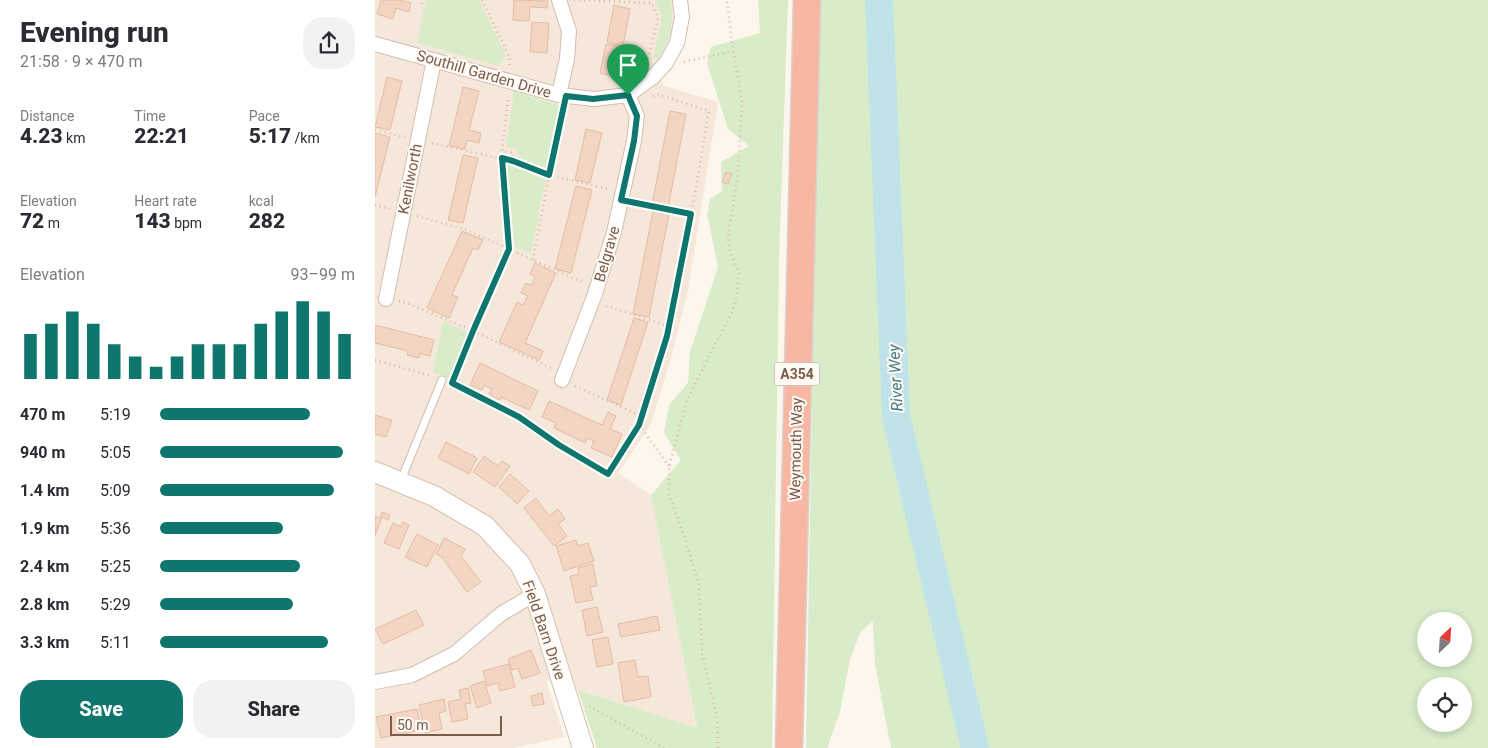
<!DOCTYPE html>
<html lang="en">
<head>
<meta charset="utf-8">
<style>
	:root { --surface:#fff; --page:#f2f2f3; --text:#2b2b33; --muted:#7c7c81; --accent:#0f766e }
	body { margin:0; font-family:Roboto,sans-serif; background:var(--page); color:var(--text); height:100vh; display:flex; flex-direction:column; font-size:19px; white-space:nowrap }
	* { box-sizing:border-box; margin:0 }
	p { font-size:16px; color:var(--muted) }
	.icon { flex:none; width:28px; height:28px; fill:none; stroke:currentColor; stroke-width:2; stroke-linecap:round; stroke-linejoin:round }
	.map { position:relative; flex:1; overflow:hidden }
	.details { display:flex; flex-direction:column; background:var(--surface); width:375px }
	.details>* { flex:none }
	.needle { width:32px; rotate:25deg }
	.tools { position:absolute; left:1042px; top:612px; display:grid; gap:10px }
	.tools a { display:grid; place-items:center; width:55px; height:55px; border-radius:50%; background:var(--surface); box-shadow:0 2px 8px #0003; font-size:25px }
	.scale { position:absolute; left:15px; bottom:12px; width:112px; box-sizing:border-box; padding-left:5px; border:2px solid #7a5c4d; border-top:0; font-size:14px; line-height:18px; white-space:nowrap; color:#7a5c4d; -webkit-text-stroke:4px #fffaf3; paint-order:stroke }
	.pin { position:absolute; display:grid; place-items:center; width:42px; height:42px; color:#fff; margin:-51px -21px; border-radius:50% 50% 50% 0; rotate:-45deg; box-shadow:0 0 5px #0007 }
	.pin .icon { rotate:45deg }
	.round { display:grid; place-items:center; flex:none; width:52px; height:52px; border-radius:20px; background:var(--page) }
	.overview { display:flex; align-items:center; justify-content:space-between; height:85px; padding:0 20px }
	h1 { font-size:28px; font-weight:800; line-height:38px }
	.metrics { display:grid; grid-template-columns:repeat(3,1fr); gap:8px; height:85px; padding:5px 20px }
	.metrics div { display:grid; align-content:center }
	.metrics b { font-size:21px; font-weight:800 }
	.metrics small { font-size:14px; font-weight:400 }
	.metrics p { font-size:14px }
	.chart { height:140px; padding:10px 20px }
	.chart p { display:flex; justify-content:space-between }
	.chart svg { width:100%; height:90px; margin-top:5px; stroke:var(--accent); stroke-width:6 }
	.cta { display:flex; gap:10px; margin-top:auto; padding:10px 20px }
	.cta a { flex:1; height:58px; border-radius:20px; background:var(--accent); color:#fff; font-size:20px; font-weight:800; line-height:58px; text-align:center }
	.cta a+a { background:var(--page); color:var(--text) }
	ul { padding:0 20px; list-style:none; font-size:16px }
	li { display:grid; grid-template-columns:80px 60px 1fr; align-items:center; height:38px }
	li i { height:12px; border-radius:6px; background:var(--accent) }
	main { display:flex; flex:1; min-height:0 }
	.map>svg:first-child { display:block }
</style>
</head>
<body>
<main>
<section class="details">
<div class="overview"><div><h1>Evening run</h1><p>21:58 · 9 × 470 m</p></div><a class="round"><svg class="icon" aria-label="share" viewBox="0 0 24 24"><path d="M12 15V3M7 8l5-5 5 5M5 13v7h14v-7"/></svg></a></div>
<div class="metrics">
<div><p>Distance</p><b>4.23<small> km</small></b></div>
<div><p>Time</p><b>22:21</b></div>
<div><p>Pace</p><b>5:17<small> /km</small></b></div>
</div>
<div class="metrics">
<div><p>Elevation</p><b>72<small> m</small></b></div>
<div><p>Heart rate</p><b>143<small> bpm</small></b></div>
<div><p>kcal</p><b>282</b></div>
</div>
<div class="chart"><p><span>Elevation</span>93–99 m</p>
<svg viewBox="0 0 160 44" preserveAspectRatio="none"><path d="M5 44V22M15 44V17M25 44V11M35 44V17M45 44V27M55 44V33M65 44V38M75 44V33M85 44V27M95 44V27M105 44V27M115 44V17M125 44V11M135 44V6M145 44V11M155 44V22"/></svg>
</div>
<ul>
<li><b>470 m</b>5:19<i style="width:77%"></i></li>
<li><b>940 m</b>5:05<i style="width:94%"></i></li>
<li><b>1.4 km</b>5:09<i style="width:89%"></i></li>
<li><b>1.9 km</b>5:36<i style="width:63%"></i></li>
<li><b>2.4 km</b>5:25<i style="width:72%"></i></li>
<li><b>2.8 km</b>5:29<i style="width:68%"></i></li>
<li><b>3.3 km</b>5:11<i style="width:86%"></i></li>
</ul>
<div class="cta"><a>Save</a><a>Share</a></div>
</section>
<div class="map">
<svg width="1113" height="748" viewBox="0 0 1113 748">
	<rect width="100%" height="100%" fill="#fdf6ec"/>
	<path fill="#f5e8da" d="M0,0H298L299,13L295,42L290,53L278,68L289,86L343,102L313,291L296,358L276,424L243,473L276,495L322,729L171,680L189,737L138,748H0Z"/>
	<path fill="#d8ecc9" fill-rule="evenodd" d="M51,0H104L131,56L124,66L42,43Z
		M280,0H296C299,20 296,42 283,59L278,58L286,23V15Z
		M383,0H413L404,259L397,748H222L203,690L322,728L276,495L306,460L289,433L294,405L313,383L315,352L343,267L332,214L335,199L347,191L346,162L374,146L353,129L332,63L336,47L385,33Z
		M444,0H1113V748H516L500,664L498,621L485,633L475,659L465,712L452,748H431ZM1051,621H1089V659H1051ZM1051,686H1089V724H1051Z
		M139,91L186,106L172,170L145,160L142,149L131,147Z
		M131,162L171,177L156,254L140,247Z
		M68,321L94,333L75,379L58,372Z"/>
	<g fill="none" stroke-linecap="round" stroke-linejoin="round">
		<path stroke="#bfe3e8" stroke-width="28" d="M504,0L521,416L600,748"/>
	</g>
	<path fill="#f3d5c3" stroke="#e6bba3" d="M6,0H25L36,3L34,12L21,8L18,19L2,14Z
		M139,0L173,1L172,8L155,7L154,21L138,20Z
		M239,5L255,9L248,46L232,42Z
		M157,22L174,23L172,53L155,52Z
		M231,44L247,47L240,77L225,73Z
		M12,77L27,81L15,130L0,127Z
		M88,87L104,91L94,130L106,133L104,143L92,140L90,149L74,146Z
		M295,111L311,114L293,208L277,205Z
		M211,129L227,133L215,183L200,180Z
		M0,133L15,137L0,197Z
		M88,155L103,158L88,223L73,220Z
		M351,172L357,174L353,184L347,182Z
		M201,186L217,190L196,273L180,269Z
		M278,211L294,214L274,317L258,314Z
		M87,231L108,240L103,250L98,248L77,295L83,297L74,318L52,308Z
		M160,263L181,273L150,343L168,351L164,360L124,342L142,302L148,305L153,296L146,293L151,283L157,285L160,277L155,274Z
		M259,318L273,322L246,405L232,400Z
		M0,325L59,340L55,356L45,353L44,358L32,355L33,351L0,343Z
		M105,363L163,391L154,410L126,397L125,400L114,394L117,389L109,385L107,390L95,385Z
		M174,401L227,425L233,412L241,416L235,429L247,434L237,457L216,448L219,441L212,438L210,443L179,428L181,423L167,417Z
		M0,415L17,420L11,437L0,434Z
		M71,442L102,458L94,474L63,458Z
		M109,456L123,466L127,461L135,466L120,487L98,472Z
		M135,474L154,491L142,504L124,487Z
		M161,498L174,516L183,509L190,519L183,524L192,536L179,546L149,508Z
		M7,512L15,515L13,520L7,517L0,536V516L5,518Z
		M28,522L34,525L24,549L9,543L18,523L26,527Z
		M42,534L63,545L52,567L30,557Z
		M69,538L90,549L86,556L106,582L92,592L68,559L69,558L61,554Z
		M201,540L203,546L213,543L219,561L189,571L181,546Z
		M218,564L222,586L215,587L218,600L201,603L195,576L204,574L203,568Z
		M222,607L228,632L212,636L207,610Z
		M41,610L49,625L8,644L0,629Z
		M282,616L285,630L246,637L243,624Z
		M233,637L238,664L222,667L217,640Z
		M156,650L165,673L147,679L143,668L137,670L133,659Z
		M260,660L263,677L273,676L276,697L249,702L243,663Z
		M134,664L140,687L125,691L123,683L112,686L108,671Z
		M109,681L116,703L102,708L95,686Z
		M93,688L96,703L90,704L93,719L77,722L73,702L86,699L84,690Z
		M167,693L169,704L158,706L156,696Z
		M69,699L71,711L64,713L67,729L50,733L44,705Z
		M42,709L46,730L6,738L1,717Z"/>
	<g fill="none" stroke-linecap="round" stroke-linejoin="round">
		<g stroke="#d1beb0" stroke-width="9">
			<path id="lane" d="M26,480L67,380"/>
		</g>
		<g stroke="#d1beb0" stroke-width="16">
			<path id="street" d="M0,44L184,95L219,99L253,95L278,77L291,63L302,43L307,17L305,0
				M184,95L192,59L194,31L184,0
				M11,299L59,60
				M187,380L220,294L239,232L259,141L262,116L253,95
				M0,682L37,675L79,654L126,614L160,594"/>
		</g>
		<g stroke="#d6c0b0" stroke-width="22">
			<path id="secondary" d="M0,472L59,496L110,526L145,564L160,594L208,748"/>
		</g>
		<g stroke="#dad1cd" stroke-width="29">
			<path id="highway" d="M414,748L432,0"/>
		</g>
		<path stroke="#d9b8a5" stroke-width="2.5" stroke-dasharray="1 4" stroke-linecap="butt" d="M107,0L134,56L135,67
			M199,0L277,3L283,18L272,62
			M47,4L48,0
			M309,62L358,51
			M133,100L127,151L138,153V161L174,175L188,109
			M0,130L30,137
			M57,143L138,161
			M127,158L134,249L209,283
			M260,203L316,214
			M0,205L15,209
			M42,216L89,229L134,249L98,331L78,382
			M158,260L174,175L234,189
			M24,301L32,303L98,331L176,368
			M231,306L294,326
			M0,360L57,376
			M76,383L144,417L183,445L233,474L264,425L292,336L309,257L334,111L282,94L277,97
			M200,386L266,416
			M264,425L294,466
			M214,706L289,748
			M343,748L342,717L327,654L324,585L310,538L294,495V466L312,400L337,350L357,313L362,293L364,273L356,254L353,238L363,173L367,101L357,43L352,0"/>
		<use href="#lane" stroke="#fff" stroke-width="7"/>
		<use href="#street" stroke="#fff" stroke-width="14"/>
		<use href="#secondary" stroke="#fff" stroke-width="20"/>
		<use href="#highway" stroke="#f7b7a3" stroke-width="26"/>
	</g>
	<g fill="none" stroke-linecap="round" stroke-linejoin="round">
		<g stroke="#fff" stroke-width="10">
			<path id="route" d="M253,95L262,116L259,141L246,200L316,214L292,336L264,425L233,474L184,445L144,417L77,383L98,331L134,249L127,158L138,161L174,175L191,96L218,99Z"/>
		</g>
		<use href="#route" stroke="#0f766e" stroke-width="6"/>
	</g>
	<g text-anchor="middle" stroke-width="4" stroke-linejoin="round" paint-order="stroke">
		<rect fill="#fffaf3" stroke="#a28b7f" stroke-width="1" x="399.5" y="362.5" width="45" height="23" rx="4"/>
		<g font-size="14" font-weight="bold" fill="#7a5c4d">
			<text x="422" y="379">A354</text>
		</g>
		<g font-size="15" fill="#7a5c4d" stroke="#fffaf3">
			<text transform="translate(109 74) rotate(16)" y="5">Southill Garden Drive</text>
			<text transform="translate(35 179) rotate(-79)" y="5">Kenilworth</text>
			<text transform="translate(232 254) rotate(-74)" y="5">Belgrave</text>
			<text transform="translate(421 449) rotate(-89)" y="5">Weymouth Way</text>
			<text transform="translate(169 630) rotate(71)" y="5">Field Barn Drive</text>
		</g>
		<g font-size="16" font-style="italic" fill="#437c86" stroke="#fffaf3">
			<text transform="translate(520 378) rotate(-93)" y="6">River Wey</text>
		</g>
	</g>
</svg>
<div class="tools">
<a><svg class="needle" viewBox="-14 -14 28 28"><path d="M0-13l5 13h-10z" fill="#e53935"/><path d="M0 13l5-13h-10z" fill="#7c7c81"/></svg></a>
<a><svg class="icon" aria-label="locate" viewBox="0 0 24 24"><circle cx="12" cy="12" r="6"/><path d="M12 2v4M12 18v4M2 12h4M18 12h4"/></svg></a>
</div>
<div class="scale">50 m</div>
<div class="pin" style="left:253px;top:95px;background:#1e9e55"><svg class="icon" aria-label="arrive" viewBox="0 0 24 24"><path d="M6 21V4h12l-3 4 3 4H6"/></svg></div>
</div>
</main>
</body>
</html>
